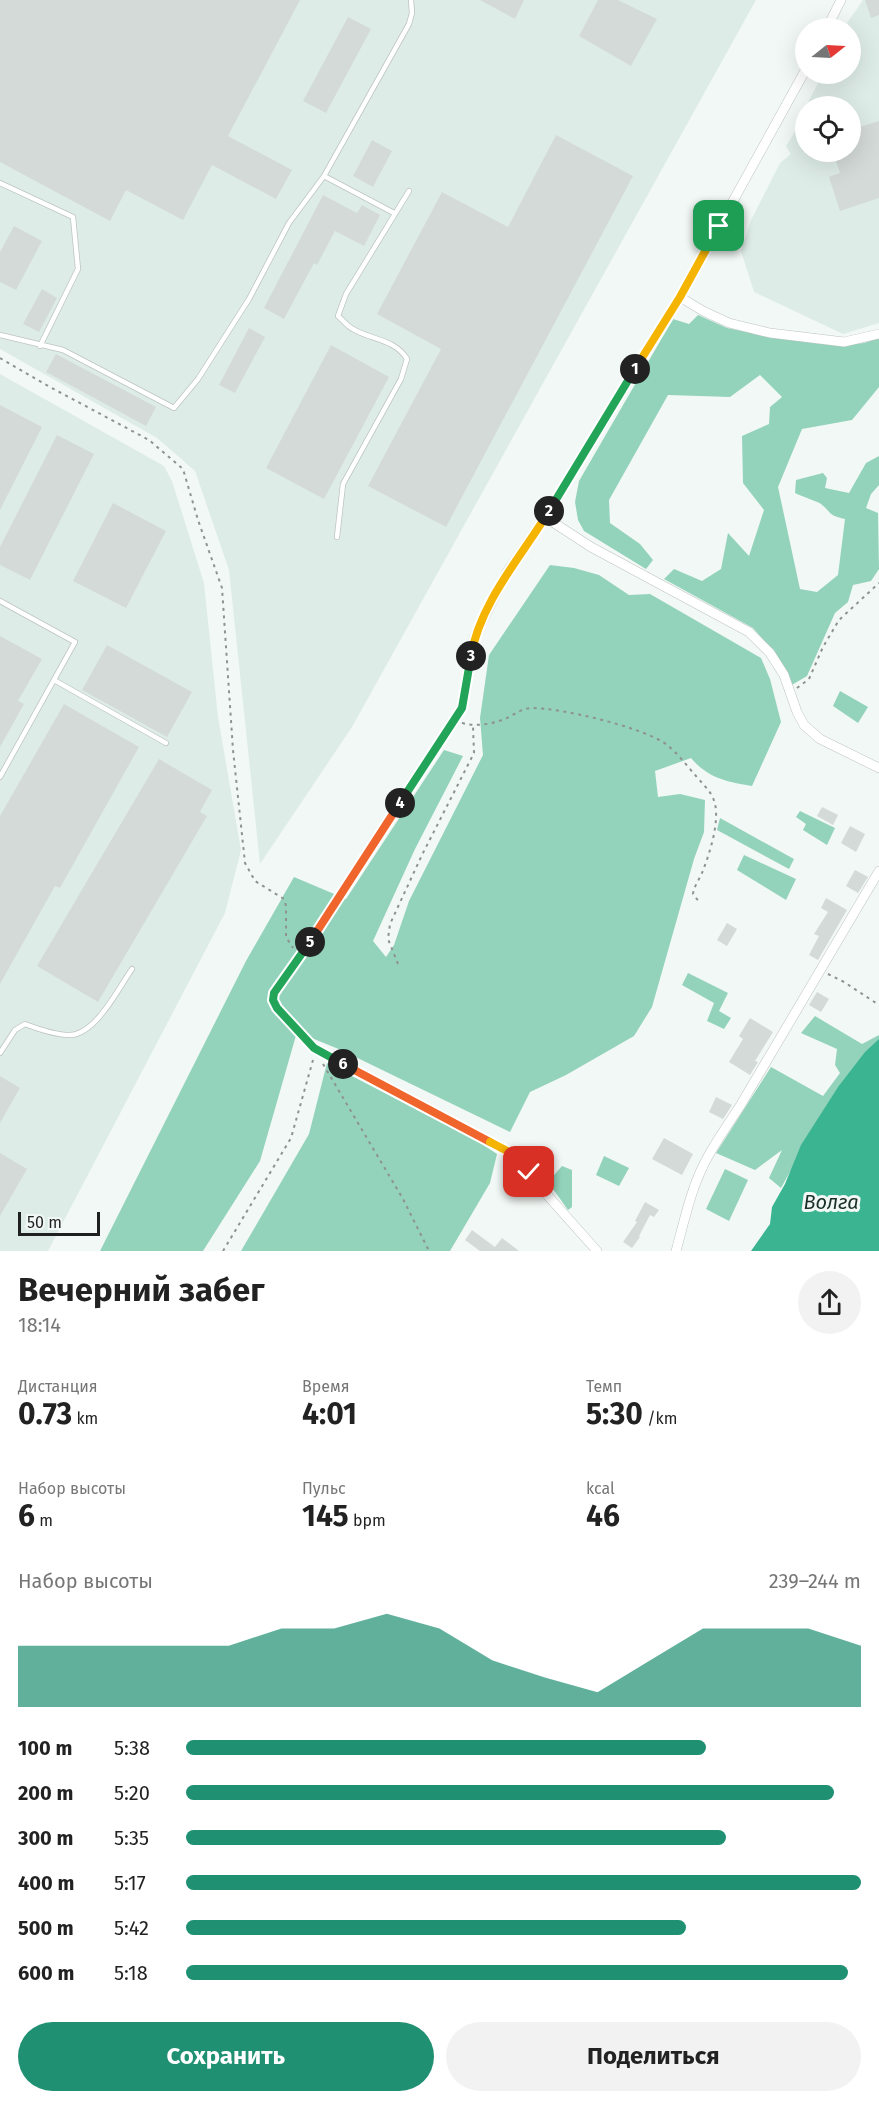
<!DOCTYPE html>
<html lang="ru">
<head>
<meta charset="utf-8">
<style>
	:root { --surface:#fff; --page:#f2f2f2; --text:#222; --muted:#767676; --accent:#1f9072 }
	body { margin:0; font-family:"Fira Sans",sans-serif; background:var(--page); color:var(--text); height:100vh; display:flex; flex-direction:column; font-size:22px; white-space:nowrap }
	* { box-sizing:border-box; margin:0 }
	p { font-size:20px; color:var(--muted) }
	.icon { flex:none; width:33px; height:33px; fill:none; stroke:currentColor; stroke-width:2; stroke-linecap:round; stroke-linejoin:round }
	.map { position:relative; height:1251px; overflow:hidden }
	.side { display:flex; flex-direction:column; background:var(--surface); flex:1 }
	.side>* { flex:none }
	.needle { width:39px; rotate:72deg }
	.tools { position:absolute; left:795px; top:18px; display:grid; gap:12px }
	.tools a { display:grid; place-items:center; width:66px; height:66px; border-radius:50%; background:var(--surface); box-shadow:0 6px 24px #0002; font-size:30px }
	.scale { position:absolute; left:18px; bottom:15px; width:82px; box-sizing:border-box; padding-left:6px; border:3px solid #1f2120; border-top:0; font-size:16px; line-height:21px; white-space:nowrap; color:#1f2120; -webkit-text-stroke:4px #f2f8f5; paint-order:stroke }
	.pin { position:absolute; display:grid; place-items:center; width:51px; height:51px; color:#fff; margin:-26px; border-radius:12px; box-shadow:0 3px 9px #0006 }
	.km { position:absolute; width:30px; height:30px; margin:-15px; border-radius:50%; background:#222; color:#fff; font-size:16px; line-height:30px; text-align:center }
	.round { display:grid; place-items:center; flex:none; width:63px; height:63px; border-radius:32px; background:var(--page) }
	.headline { display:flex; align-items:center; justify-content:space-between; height:102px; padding:0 18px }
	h1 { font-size:33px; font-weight:700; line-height:45px }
	.figures { display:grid; grid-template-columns:repeat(3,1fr); gap:9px; height:102px; padding:6px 18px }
	.figures div { display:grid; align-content:center }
	.figures b { font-size:30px; font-weight:700 }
	.figures small { font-size:16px; font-weight:400 }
	.figures p { font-size:16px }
	.chart { height:168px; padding:12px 18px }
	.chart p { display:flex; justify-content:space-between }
	.chart svg { width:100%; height:108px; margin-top:6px; fill:var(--accent); opacity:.7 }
	.action { display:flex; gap:12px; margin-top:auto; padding:12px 18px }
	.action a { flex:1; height:69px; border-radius:36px; background:var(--accent); color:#fff; font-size:24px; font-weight:700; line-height:69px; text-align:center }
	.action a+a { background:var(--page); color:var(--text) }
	ul { padding:0 18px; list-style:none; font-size:20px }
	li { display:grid; grid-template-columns:96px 72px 1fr; align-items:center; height:45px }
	li i { height:15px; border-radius:8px; background:var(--accent) }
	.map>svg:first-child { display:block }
</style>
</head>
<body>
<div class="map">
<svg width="879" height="1251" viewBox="0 0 879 1251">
	<rect width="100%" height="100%" fill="#f2f8f5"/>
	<path fill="#deece7" d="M0,0H756L352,727L260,864L229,570L195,471L157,438L0,349Z
		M863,0H879V323L843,334L754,292L741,251L751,220L780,163L791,154L786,146L797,128H803L805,122L806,152H850V106H806L823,74H850L851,34L850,28L847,23Z
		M0,374L164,466L172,481L204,583L218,717L241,850L225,913L48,1251H0Z"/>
	<path fill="#93d3bc" d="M698,315L727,328L773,337L842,345L864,343L879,338V387L852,420L802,429L778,487L800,589L817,592L838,575L845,519C828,515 833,514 821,504C819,502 801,496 795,493L796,480L823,473L827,478L825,488L849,493L866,463L879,456V485L871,494L866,508L878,513L879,569L871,581L853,585L848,602L835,613L807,676L790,686L775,653L753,628L664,579L674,569L702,581L721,569L728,533L749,556L764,510L743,483L742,436L769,424L770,407L782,397L760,375L730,397L668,395L609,500L610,523L640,544L653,560L646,569L584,531L578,520L575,502L579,481L673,319L689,324Z
		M550,565L574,568L599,575L629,595L650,594L761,658L770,679L781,722L752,786C727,782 708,778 691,758L655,771L658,797L680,794L705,800L704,832L694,859L652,1007L634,1036L566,1075L530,1092L510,1132L341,1050L297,1032L260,1161L203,1251H100L246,961L294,877L346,899L444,750L463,756L415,849L373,941L386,957L394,945L409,901L483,755L480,718L489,655Z
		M840,691L868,707L858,723L833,706Z
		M800,811L835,828L827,845L803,830L806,824L796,817Z
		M720,818L794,859L789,869L717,830Z
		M744,855L796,879L786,900L737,870Z
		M688,973L728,993L719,1011L731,1018L724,1029L707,1021L714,1003L682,985Z
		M815,1016L862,1044L879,1035V1067L806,1143L781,1188L769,1178L782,1150L755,1170L716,1153L771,1067L823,1096L840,1073L835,1065L837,1049L801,1033Z
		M327,1063L479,1142L497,1154L490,1183L450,1251H241L309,1134Z
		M604,1156L629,1168L619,1186L596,1175Z
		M562,1166L572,1170V1207L568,1210L548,1182Z
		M725,1169L748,1180L729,1221L706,1209Z"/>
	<path fill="#3bb491" d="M879,1039V1251H751L770,1224L772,1207L785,1184L801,1145L838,1087L865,1052Z"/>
	<path fill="#d4dad8" d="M0,0H300L228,136L292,170L276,199L212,165L183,220L126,190L110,221L0,162Z
		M480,0H524L515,19Z
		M598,0H618L657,19L631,66L579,36Z
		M865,0H879V15L871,18Z
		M348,17L371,29L326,113L303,101Z
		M879,121V198L840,211L829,177L840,173L833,152H850V130Z
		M556,135L633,176L446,527L368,486L441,349L377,314L442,192L508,227Z
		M372,140L392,151L373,187L353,176Z
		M323,195L357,213L362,205L380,215L364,246L335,231L317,265L314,263L284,319L264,308Z
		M14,226L42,241L16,290L0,282V252Z
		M42,289L57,298L39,332L23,324Z
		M249,328L265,337L235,393L219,385Z
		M331,345L389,377L324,499L266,468Z
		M56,354L156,407L146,426L46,372Z
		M0,405L42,427L0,510Z
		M57,435L94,454L30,580L0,565V547Z
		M113,503L166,531L126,608L73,581Z
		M0,636L42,659L18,701L24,704L0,747Z
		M107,645L192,692L167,737L82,690Z
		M64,704L139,747L60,888L55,886L0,984V816Z
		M159,759L212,790L200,812L207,816L98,1002L37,966Z
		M822,807L838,815L833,825L817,816Z
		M850,826L865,834L856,852L841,843Z
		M855,870L868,877L858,893L846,886Z
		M826,898L847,910L818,960L809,955L819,936L814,934L828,912L821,908Z
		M727,923L737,929L727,946L717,940Z
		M817,992L829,999L821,1012L809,1005Z
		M750,1018L773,1032L755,1061L758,1062L750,1075L729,1062L743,1039L739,1036Z
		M0,1076L20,1088L0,1123Z
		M716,1097L732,1105L723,1119L709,1112Z
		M664,1138L693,1154L682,1175L652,1159Z
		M0,1153L27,1169L0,1216Z
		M645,1202L659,1210L654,1217L650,1215L639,1236L640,1237L632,1248L623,1242L637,1222L635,1221Z
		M472,1230L495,1247L502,1238L519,1251H480L465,1240Z"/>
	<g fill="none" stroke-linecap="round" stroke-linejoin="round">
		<g stroke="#bdc4c1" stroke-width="6">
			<path id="lane" d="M324,176L394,213
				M0,183L73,217L78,269L40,346
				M0,335L63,350L174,408L198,379L249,299L289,223L324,176L409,24L412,13L411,0
				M337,537L343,484L401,379L407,359C395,339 371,340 353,329C347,326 343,320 338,316L346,294L409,191
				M0,601L75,642L0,777
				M54,680L166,743
				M0,1053L15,1030L25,1024C38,1029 56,1035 70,1035C96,1034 118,989 132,969"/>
		</g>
		<g stroke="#bdc4c1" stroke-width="10">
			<path id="street" d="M827,28L841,0
				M680,297L703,311L729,323L770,333L844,342L879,334
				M545,517L591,547L749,632L770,653L784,675L797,712L804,725L820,739L879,768
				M597,1251L509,1152L366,1077L314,1048L277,1009L273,1000L274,993L300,957L462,708L474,638L507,572L545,517L680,297L806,69
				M676,1251C684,1222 690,1193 703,1166C713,1145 727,1126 740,1106L879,871"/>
		</g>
		<path stroke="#8e9290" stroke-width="2" stroke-dasharray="3 4.5" stroke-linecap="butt" d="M0,358L50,387L149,440L183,469L198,520L222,588L233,750L245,863L255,881L284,899L286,906V937L293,948
			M797,688L809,679L823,647L839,620L879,583
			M462,723C477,727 493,724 507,718C515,714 523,708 532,708C561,708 636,726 661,741C674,748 686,765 696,776C706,788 715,794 716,811C717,831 709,855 702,873C699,880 694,886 693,894L700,903
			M398,964L388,939L390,924L422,855L474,753L473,726
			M828,974L844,982L879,1005
			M323,1064L403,1199L429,1251
			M223,1251L291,1138L313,1060"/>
		<use href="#lane" stroke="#fff" stroke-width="4.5"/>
		<use href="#street" stroke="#fff" stroke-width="9"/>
	</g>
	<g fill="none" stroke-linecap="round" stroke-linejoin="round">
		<g stroke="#fff" stroke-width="12">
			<path id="split-1" d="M635,369L680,297L719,226"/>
		</g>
		<g stroke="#fff" stroke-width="12">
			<path id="split-2" d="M549,511L635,369"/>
		</g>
		<g stroke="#fff" stroke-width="12">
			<path id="split-3" d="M471,656C480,602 522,556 549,511"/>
		</g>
		<g stroke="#fff" stroke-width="12">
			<path id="split-4" d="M400,803L462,708L471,656"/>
		</g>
		<g stroke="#fff" stroke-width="12">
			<path id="split-5" d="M310,942L400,803"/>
		</g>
		<g stroke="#fff" stroke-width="12">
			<path id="split-6" d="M310,942L274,993L273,1000L277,1008L314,1048L343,1064"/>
		</g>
		<g stroke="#fff" stroke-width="12">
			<path id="split-7" d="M343,1064L490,1142"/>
		</g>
		<g stroke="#fff" stroke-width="12">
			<path id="split-8" d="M490,1142L509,1152L529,1172"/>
		</g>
		<use href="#split-1" stroke="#f5b400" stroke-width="8"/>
		<use href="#split-2" stroke="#22a559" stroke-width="8"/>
		<use href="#split-3" stroke="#f5b400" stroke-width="8"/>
		<use href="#split-4" stroke="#22a559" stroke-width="8"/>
		<use href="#split-5" stroke="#f0652b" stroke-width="8"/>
		<use href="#split-6" stroke="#22a559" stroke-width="8"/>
		<use href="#split-7" stroke="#f0652b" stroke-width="8"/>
		<use href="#split-8" stroke="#f5b400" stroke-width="8"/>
	</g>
	<g text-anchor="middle" stroke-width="6" stroke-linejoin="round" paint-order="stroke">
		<g font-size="20" font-style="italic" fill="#1a2f28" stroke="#f2f8f5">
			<text x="831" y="1209">Волга</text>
		</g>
	</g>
</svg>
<div class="tools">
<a><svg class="needle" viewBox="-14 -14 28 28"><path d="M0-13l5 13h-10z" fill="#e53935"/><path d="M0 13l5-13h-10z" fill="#767676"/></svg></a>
<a><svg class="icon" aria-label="locate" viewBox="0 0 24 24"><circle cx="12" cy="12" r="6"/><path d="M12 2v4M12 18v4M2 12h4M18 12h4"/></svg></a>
</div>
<div class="scale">50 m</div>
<div class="pin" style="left:719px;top:226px;background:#1e9e55"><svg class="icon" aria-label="arrive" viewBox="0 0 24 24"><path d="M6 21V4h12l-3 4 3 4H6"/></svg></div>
<div class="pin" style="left:529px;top:1172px;background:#d93025"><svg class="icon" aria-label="check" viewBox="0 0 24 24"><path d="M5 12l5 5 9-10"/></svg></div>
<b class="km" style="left:635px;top:369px">1</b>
<b class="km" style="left:549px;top:511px">2</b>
<b class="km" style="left:471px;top:656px">3</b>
<b class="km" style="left:400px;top:803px">4</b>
<b class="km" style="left:310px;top:942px">5</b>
<b class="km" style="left:343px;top:1064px">6</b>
</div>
<section class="side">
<div class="headline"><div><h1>Вечерний забег</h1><p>18:14</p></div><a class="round"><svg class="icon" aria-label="share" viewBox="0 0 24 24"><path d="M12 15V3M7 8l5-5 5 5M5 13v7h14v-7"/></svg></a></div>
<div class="figures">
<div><p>Дистанция</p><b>0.73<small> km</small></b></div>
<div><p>Время</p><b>4:01</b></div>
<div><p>Темп</p><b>5:30<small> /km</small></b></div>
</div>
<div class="figures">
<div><p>Набор высоты</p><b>6<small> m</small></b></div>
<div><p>Пульс</p><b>145<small> bpm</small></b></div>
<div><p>kcal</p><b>46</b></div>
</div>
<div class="chart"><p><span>Набор высоты</span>239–244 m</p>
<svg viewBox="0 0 160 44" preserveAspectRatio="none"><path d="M0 44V19L10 19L20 19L30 19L40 19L50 12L60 12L70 6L80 12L90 25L100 32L110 38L120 25L130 12L140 12L150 12L160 19V44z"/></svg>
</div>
<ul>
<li><b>100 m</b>5:38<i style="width:77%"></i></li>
<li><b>200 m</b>5:20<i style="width:96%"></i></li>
<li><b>300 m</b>5:35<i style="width:80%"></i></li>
<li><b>400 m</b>5:17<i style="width:100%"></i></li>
<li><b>500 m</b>5:42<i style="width:74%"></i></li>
<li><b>600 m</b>5:18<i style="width:98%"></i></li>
</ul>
<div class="action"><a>Сохранить</a><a>Поделиться</a></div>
</section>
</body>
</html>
